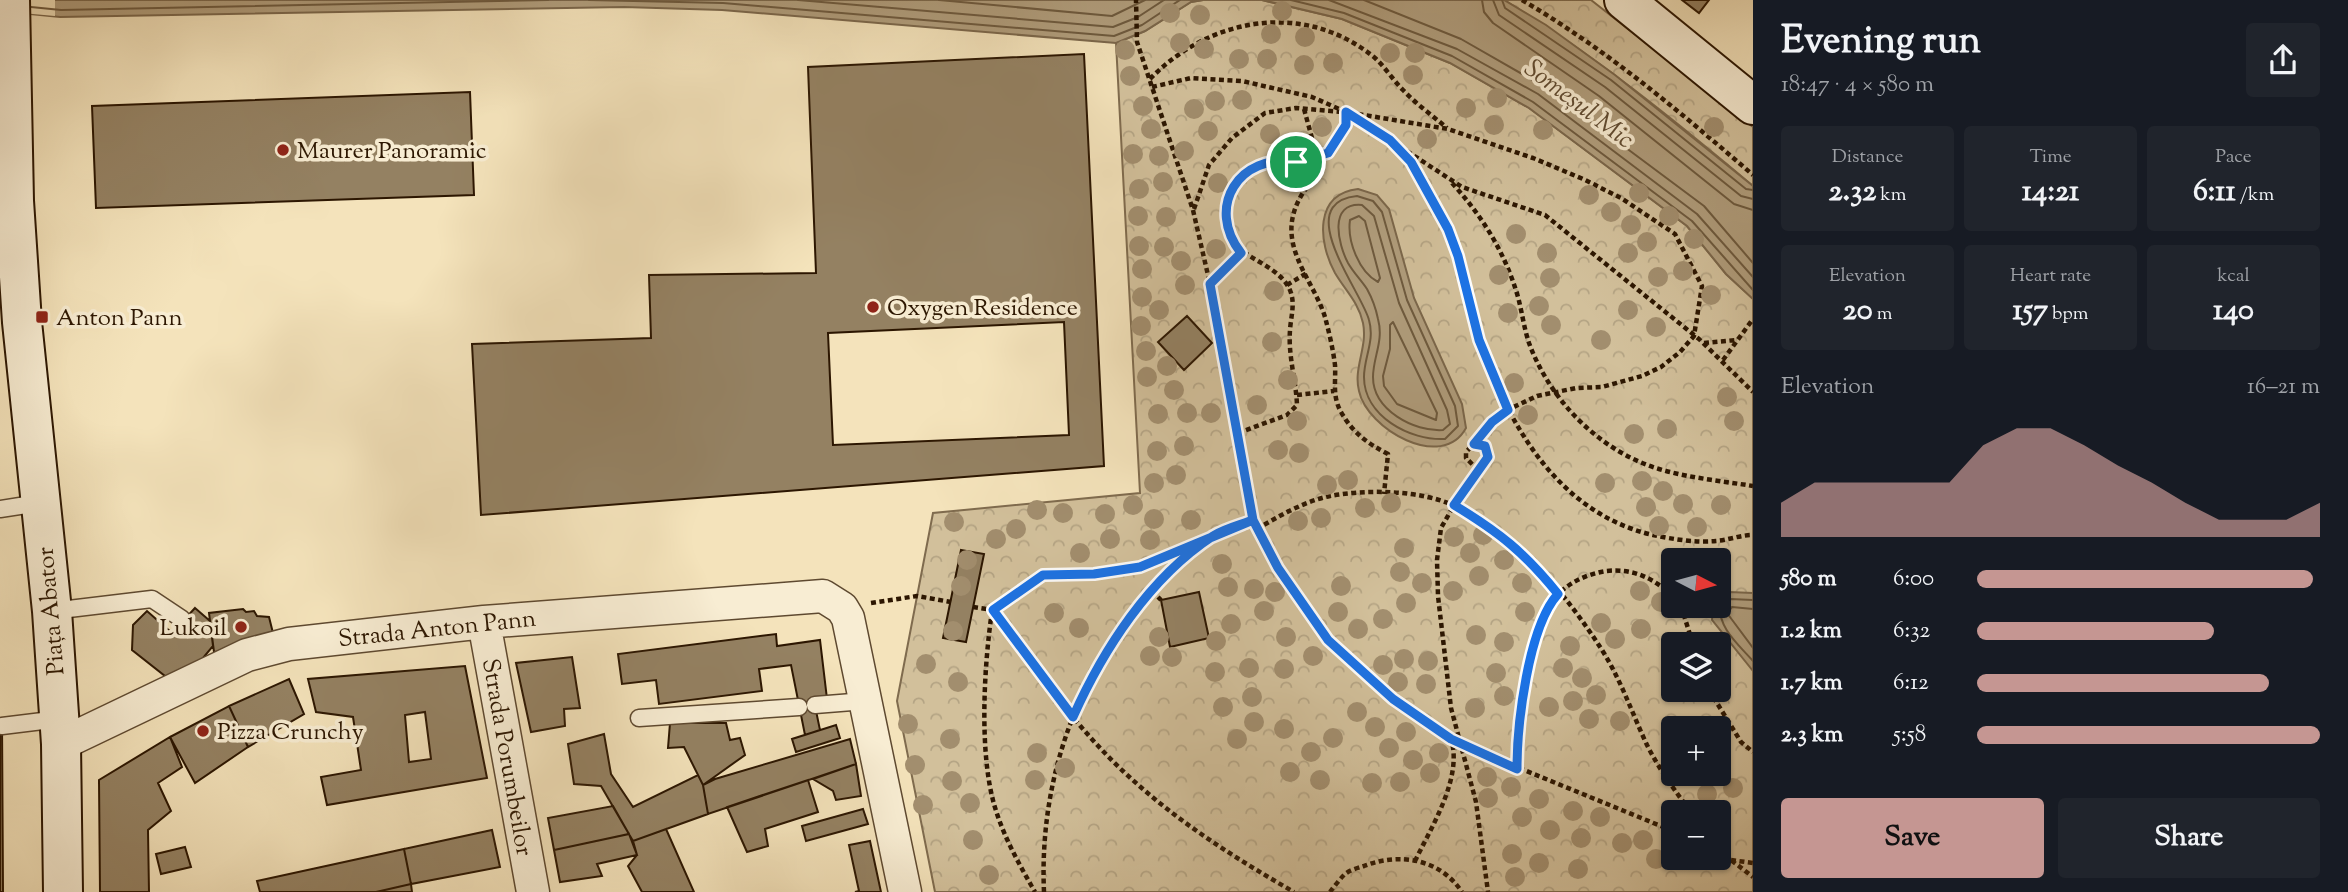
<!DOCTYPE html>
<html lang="en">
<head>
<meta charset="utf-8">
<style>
	:root { --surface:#171b24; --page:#20242c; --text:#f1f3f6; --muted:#9ea1a6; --accent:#c59692 }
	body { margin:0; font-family:"Sorts Mill Goudy",serif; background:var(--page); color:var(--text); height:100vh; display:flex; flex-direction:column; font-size:26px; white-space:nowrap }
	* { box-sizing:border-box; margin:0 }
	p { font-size:23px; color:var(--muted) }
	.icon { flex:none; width:38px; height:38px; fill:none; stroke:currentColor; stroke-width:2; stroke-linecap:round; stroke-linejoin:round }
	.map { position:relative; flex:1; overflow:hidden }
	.panel { display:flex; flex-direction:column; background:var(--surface); width:595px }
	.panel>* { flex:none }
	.needle { width:46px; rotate:96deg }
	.controls { position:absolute; left:1661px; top:548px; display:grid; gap:14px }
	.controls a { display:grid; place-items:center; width:70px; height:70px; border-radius:7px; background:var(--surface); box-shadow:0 2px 5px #0004; font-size:35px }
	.pin { position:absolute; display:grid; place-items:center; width:60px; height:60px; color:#fff; margin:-30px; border:4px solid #fff; border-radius:50%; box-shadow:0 2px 7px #0007 }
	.round { display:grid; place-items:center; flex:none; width:74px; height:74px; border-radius:7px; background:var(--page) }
	.summary { display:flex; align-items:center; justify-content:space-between; height:119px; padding:0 28px }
	h1 { font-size:38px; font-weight:700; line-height:52px }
	.figures { display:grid; grid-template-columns:repeat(3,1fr); gap:10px; height:119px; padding:7px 28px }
	.figures div { display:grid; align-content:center; border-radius:7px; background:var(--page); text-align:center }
	.figures b { font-size:30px; font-weight:700 }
	.figures small { font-size:19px; font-weight:400 }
	.figures p { font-size:19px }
	.chart { height:196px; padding:14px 28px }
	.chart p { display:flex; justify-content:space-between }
	.chart svg { width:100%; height:126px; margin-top:7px; fill:var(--accent); opacity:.7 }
	.cta { display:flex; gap:14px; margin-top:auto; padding:14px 28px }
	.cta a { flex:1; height:80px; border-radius:7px; background:var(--accent); color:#111; font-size:28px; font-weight:700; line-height:80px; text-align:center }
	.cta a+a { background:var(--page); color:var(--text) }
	ul { padding:0 28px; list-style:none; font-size:23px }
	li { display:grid; grid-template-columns:112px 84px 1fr; align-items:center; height:52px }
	li i { height:18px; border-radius:9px; background:var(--accent) }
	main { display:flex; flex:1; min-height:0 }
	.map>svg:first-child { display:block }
</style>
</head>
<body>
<main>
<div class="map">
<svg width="1753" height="892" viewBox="0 0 1753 892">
	<defs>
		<pattern id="forest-crowns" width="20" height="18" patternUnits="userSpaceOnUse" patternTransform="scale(1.75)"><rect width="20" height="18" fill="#d2c09b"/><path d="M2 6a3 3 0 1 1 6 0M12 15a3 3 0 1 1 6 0" fill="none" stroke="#b4a484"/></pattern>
	</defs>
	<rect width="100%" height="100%" fill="#f4e3bb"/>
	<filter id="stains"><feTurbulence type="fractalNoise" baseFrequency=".00286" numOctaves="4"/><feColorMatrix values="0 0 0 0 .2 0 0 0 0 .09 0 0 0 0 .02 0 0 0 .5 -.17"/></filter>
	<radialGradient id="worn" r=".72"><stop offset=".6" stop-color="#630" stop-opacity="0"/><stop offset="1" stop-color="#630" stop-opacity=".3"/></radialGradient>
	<path fill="url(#forest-crowns)" stroke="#7f6b4e" stroke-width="2" fill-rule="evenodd" d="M1203,0H1262L1342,19L1450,63L1529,108L1687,226L1726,274L1753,299V892H935L897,701L933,513L1140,493L1116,43L1145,31L1191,2ZM1673,560H1718V606H1673ZM1673,644H1718V690H1673ZM1673,728H1718V774H1673ZM1673,812H1718V858H1673Z
		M1504,0H1591L1753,127V186C1673,119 1593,54 1504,0Z"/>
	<path fill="#b09d7c" stroke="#7b674b" stroke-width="2" d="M0,0H1203L1191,2L1145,31L1116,43L722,10L624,7L60,17L0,11Z
		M1262,0H1504L1546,25L1615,75L1753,186V299L1726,274L1687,226L1529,108L1450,63L1342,19Z
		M1358,189L1377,195L1389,209L1414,298L1462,404L1466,428C1442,472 1367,429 1359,391C1353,368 1368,347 1363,323C1359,303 1345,290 1335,273C1318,242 1314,194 1358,189Z
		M1729,592L1753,593V671L1712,620L1713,606H1718L1719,597Z"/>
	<path fill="#f4e3bb" d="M0,0H55V16L0,11Z"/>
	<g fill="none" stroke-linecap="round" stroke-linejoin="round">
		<path stroke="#6e5a3e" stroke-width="2" d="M589,0L723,3L1114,36L1142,25L1180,0
			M798,0L1113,27L1138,17L1164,0
			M939,0L1112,16L1145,0
			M1291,0L1344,13L1452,56L1533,102L1692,221L1753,290
			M1329,0L1457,49L1538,94L1697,214L1753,277
			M1364,0L1461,39L1543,86L1704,206L1753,263
			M1482,0L1484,12L1493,23L1599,96L1734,204L1753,210
			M1493,0L1499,15L1605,87L1741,196L1753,199
			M1502,0L1505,8L1611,80L1746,189L1753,190
			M31,7L61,10L548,0
			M1357,196L1373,201L1382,212L1407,300L1455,406L1458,426L1445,439C1410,441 1364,416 1364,377C1364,357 1375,341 1369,320C1362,292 1290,203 1357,196Z
			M1362,205L1374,216L1399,303L1447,410L1450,424L1443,430C1414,432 1373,410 1373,377C1373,357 1384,341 1378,319C1376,309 1372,298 1367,289C1361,280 1353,272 1348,263C1338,244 1328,202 1362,205Z
			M1359,216L1365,221L1380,278L1378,282C1359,272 1347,241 1350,220Z
			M1393,322L1437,413L1436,420L1397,404L1384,386L1383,376L1390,349V325Z
			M1753,600L1730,599L1720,603C1717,627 1738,644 1753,661
			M1753,609L1732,607L1727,613L1753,648"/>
	</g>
	<path fill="#948162" stroke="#2c1601" stroke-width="2" fill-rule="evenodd" d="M1682,0H1709L1699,13Z
		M1084,54L1104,466L481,515L472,344L651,338L649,275L816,273L808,67Z
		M470,92L474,195L96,208L92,106Z
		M1187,316L1212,343L1184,370L1158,342Z
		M1064,322L1069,435L833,445L828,333Z
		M961,550L984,554L966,642L943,638Z
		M1199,592L1209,638L1170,647L1161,600Z
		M195,608L210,621L213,646L179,687L132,650L133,625L147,611L172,633Z
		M243,609L246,612L254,611L257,616L269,617L273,633L247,650L214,652L209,613Z
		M776,634L777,646L820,640L827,699L814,701L820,730L805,735L791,665L759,669L762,691L659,704L656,680L622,684L618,654Z
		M572,657L580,708L564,709L565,726L531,732L516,663Z
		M465,666L487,778L327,805L321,777L361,770L353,717L316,712L308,679ZM425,712L431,759L409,762L405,715Z
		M289,679L304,714L248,747L229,706Z
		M229,706L248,747L195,783L170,737Z
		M0,721H2L3,892H0Z
		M670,723H726L730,740L740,738L745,755L703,785L684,747L668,748Z
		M836,725L840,738L796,752L792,739Z
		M604,734L611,774L633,807L698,775L703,785L708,814L633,841L601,786L574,784L568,744Z
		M170,737L182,767L158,783L171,811L148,830L149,892H100L99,780Z
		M850,739L856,764L708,814L703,785L715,779Z
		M856,764L861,796L836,800L833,791L813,779Z
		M808,780L818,812L765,829L768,846L747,852L727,807Z
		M613,806L629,834L554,850L548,818Z
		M863,809L868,824L806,841L802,826Z
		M666,829L694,892H642L628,866L637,855L633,841Z
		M492,830L500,867L411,884L404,849Z
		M629,834L637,855L597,864L602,876L560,882L554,850Z
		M870,841L881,892H855L859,891L849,845Z
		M185,847L191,867L161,874L156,854Z
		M404,849L411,884L376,892H260L257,881Z
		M411,884L412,892H376Z"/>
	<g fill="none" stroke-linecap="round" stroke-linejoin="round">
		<g stroke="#5e4930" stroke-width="19">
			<path id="service" d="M0,509L39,503
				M52,611L152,599L182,619
				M815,705L865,701
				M639,718L799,707
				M2,726L59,719"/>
		</g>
		<g stroke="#5e4930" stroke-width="35">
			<path id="minor" d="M484,622L533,892
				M61,744L247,655L289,644L484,622L823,596L842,608L848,618L905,892"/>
		</g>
		<g stroke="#2c1601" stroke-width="42">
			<path id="secondary" d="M10,0L14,201L22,322L52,611L61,744L63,892
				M1624,0L1753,105"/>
		</g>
		<path stroke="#2c1601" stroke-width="4.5" stroke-dasharray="5 3.5" stroke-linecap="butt" d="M1522,0C1607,50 1679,111 1753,175
			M1150,79C1210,17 1305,0 1375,58C1385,67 1393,80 1403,90C1416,104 1433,116 1447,128
			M1152,87L1191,78L1242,81L1312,97L1346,112L1448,129L1533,158L1583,179L1621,198L1675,234L1702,286L1694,336L1680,352L1661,367L1642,376L1602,387L1576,388L1537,396L1503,412L1474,444
			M1304,109L1321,171C1307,185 1295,201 1292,221C1287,256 1315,285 1325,317C1329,332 1333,349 1335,365C1336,382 1332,396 1341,412C1353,433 1367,443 1388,454L1384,494
			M1350,114L1462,187L1545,215L1699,339L1753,392
			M1397,148C1424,175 1449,221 1459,258C1467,286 1471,314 1480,341C1508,426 1560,514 1653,535C1671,539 1697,543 1716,541C1729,540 1740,535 1753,535
			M1452,183C1482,216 1505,252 1518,297C1522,312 1524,328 1529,343C1550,400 1599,451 1659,469C1689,478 1722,481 1753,486
			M1194,209L1209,165L1232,138L1265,113L1296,108L1342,112
			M1210,284L1241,253
			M1287,285L1307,273
			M1704,343L1736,340
			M1723,360L1753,319
			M1297,395L1334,391
			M1238,433L1287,415L1297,405C1296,380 1288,356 1290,330C1291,315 1296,302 1289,288C1271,254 1210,258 1228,199C1247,136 1309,183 1337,142C1344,131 1346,124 1346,112
			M1480,466H1474L1466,458V452L1474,444L1485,446L1488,457L1457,500L1441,528L1437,560L1438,596L1451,708L1476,802L1488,892
			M1253,520L1278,568L1328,640L1393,699L1458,743L1673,831
			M1257,529C1279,516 1305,501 1330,496C1367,489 1421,490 1455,506C1516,534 1566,594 1602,650C1621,680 1632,713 1647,745C1659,769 1675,791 1691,812
			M1152,591L1161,600
			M871,603L917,596L951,602
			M1681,606L1693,644
			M973,607L993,610L1043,575L1094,574L1140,567L1253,520L1213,297L1193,210L1137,42L1136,0
			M993,610C1033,666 1073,724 1124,772C1175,820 1233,857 1294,892
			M992,611C984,666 979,751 994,804C1003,836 1019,864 1035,892
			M1709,690L1741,742L1753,752
			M1517,770C1517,727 1528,632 1555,598C1567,583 1587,574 1606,571C1633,568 1653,578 1673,596
			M1718,850L1753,877
			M1731,860L1753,863
			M1415,861C1432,826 1463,777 1451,739
			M1044,892C1039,782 1076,674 1151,592C1169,573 1190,556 1210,538
			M1330,892C1334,887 1339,880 1344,875C1349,870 1358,868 1364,866C1400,852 1440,859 1462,892"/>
		<use href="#service" stroke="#f8edd3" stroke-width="16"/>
		<use href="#minor" stroke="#f8edd3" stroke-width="32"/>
		<use href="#secondary" stroke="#f8edd3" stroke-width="38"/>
	</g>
	<g fill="#a28e6e">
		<circle cx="1282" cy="11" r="10"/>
		<circle cx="1170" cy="13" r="10"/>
		<circle cx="1200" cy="15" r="10"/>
		<circle cx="1271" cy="34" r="10"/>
		<circle cx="1305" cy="37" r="10"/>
		<circle cx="1180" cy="43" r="10"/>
		<circle cx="1204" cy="49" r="10"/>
		<circle cx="1125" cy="50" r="10"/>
		<circle cx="1390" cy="53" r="10"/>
		<circle cx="1415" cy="53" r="10"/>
		<circle cx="1239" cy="59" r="10"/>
		<circle cx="1267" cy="59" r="10"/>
		<circle cx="1333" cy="63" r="10"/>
		<circle cx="1304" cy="65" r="10"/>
		<circle cx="1413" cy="75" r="10"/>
		<circle cx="1130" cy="76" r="10"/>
		<circle cx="1497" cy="98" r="10"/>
		<circle cx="1242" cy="100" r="10"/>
		<circle cx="1215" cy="101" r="10"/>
		<circle cx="1143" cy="106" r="10"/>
		<circle cx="1466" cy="108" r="10"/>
		<circle cx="1194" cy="109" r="10"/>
		<circle cx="1494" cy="125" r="10"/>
		<circle cx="1322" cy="127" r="10"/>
		<circle cx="1714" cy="127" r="10"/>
		<circle cx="1151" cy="129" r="10"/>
		<circle cx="1543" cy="130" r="10"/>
		<circle cx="1208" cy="131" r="10"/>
		<circle cx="1270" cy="134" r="10"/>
		<circle cx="1427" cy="139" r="10"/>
		<circle cx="1184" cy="151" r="10"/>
		<circle cx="1133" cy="154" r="10"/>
		<circle cx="1159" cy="156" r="10"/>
		<circle cx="1163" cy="182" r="10"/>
		<circle cx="1218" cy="183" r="10"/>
		<circle cx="1139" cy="189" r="10"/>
		<circle cx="1639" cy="193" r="10"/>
		<circle cx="1589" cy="195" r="10"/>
		<circle cx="1611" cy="212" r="10"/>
		<circle cx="1138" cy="216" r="10"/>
		<circle cx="1669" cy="216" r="10"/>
		<circle cx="1166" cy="217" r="10"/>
		<circle cx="1631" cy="225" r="10"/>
		<circle cx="1516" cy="234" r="10"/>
		<circle cx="1694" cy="239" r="10"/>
		<circle cx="1647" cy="242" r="10"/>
		<circle cx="1139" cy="246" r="10"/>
		<circle cx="1164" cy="247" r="10"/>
		<circle cx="1216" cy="249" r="10"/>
		<circle cx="1547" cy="253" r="10"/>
		<circle cx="1628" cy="253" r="10"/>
		<circle cx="1181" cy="261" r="10"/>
		<circle cx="1142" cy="269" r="10"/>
		<circle cx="1683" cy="271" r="10"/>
		<circle cx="1499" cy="275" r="10"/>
		<circle cx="1658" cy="277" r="10"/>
		<circle cx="1550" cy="278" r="10"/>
		<circle cx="1185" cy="285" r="10"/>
		<circle cx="1274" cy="291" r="10"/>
		<circle cx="1711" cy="295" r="10"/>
		<circle cx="1142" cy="297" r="10"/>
		<circle cx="1539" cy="306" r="10"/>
		<circle cx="1159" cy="310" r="10"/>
		<circle cx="1628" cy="310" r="10"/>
		<circle cx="1508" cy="313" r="10"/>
		<circle cx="1551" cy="325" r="10"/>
		<circle cx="1141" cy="326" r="10"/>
		<circle cx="1656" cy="327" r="10"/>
		<circle cx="1601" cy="340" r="10"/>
		<circle cx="1272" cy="342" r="10"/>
		<circle cx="1146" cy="351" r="10"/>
		<circle cx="1167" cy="366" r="10"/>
		<circle cx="1147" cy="377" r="10"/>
		<circle cx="1288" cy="380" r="10"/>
		<circle cx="1514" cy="383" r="10"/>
		<circle cx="1174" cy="390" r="10"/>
		<circle cx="1727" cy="397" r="10"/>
		<circle cx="1257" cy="405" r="10"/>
		<circle cx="1187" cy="413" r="10"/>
		<circle cx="1211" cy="413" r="10"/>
		<circle cx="1158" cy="414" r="10"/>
		<circle cx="1528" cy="415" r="10"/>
		<circle cx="1297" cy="421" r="10"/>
		<circle cx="1734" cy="421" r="10"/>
		<circle cx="1667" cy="429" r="10"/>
		<circle cx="1634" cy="434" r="10"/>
		<circle cx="1184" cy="446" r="10"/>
		<circle cx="1278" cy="450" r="10"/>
		<circle cx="1157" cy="451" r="10"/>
		<circle cx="1299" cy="453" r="10"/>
		<circle cx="1176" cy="475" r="10"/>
		<circle cx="1348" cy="480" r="10"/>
		<circle cx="1642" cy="481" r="10"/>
		<circle cx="1154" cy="483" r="10"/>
		<circle cx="1605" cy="483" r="10"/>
		<circle cx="1327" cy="485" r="10"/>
		<circle cx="1663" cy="491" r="10"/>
		<circle cx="1391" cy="503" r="10"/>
		<circle cx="1683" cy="504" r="10"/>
		<circle cx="1133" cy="505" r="10"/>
		<circle cx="1721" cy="505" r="10"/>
		<circle cx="1646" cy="507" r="10"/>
		<circle cx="1365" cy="508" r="10"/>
		<circle cx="1037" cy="510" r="10"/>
		<circle cx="1063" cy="513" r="10"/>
		<circle cx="1105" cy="514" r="10"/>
		<circle cx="1321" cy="518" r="10"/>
		<circle cx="1154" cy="519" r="10"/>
		<circle cx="1191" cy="520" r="10"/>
		<circle cx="1298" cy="521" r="10"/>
		<circle cx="954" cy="522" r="10"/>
		<circle cx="1659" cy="526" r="10"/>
		<circle cx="1697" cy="527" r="10"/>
		<circle cx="1016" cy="529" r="10"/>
		<circle cx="1483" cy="535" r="10"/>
		<circle cx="1454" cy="537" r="10"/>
		<circle cx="996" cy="539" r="10"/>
		<circle cx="1110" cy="539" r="10"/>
		<circle cx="1150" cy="540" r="10"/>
		<circle cx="1404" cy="548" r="10"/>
		<circle cx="1080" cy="553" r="10"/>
		<circle cx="1470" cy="553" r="10"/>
		<circle cx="967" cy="560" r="10"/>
		<circle cx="1504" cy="560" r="10"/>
		<circle cx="1222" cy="564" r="10"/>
		<circle cx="1400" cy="572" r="10"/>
		<circle cx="1479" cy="576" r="10"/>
		<circle cx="1422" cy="583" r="10"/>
		<circle cx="1522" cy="583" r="10"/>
		<circle cx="961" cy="586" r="10"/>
		<circle cx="1341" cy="586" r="10"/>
		<circle cx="1228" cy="587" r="10"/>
		<circle cx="1254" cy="589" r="10"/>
		<circle cx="1453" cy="591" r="10"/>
		<circle cx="1640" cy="591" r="10"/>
		<circle cx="1275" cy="592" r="10"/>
		<circle cx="1661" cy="602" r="10"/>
		<circle cx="1406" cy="603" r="10"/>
		<circle cx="1264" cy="611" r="10"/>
		<circle cx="1338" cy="612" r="10"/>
		<circle cx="1525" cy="612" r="10"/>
		<circle cx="1054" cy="613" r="10"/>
		<circle cx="1383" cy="619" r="10"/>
		<circle cx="1601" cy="623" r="10"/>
		<circle cx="1231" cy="624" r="10"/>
		<circle cx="1079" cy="628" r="10"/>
		<circle cx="1358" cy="629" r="10"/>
		<circle cx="1641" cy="629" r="10"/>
		<circle cx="953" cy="631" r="10"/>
		<circle cx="1476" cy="635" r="10"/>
		<circle cx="1159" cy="637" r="10"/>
		<circle cx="1286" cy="637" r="10"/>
		<circle cx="1615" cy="639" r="10"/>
		<circle cx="1216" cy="641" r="10"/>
		<circle cx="1504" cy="642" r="10"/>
		<circle cx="1570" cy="646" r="10"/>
		<circle cx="1150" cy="656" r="10"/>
		<circle cx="1313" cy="656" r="10"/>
		<circle cx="1172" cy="657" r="10"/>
		<circle cx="1404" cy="659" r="10"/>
		<circle cx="1428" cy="661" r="10"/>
		<circle cx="926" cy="664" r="10"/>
		<circle cx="1383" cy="665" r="10"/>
		<circle cx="1249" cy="668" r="10"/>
		<circle cx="1563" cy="668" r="10"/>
		<circle cx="1284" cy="669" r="10"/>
		<circle cx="1215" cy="672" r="10"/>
		<circle cx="1496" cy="673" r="10"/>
		<circle cx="1582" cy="678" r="10"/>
		<circle cx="958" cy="682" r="10"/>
		<circle cx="1398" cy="682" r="10"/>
		<circle cx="1426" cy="684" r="10"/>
		<circle cx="1596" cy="695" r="10"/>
		<circle cx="1504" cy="696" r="10"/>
		<circle cx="1252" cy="697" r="10"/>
		<circle cx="1573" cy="701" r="10"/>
		<circle cx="1223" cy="707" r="10"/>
		<circle cx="1549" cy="707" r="10"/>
		<circle cx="1475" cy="708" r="10"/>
		<circle cx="1357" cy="712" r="10"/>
		<circle cx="1589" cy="719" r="10"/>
		<circle cx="1620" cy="721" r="10"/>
		<circle cx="1254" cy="722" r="10"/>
		<circle cx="908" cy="724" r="10"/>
		<circle cx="1375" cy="727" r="10"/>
		<circle cx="1284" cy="729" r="10"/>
		<circle cx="1406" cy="732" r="10"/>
		<circle cx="1333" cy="738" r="10"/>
		<circle cx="950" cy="739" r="10"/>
		<circle cx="1237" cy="739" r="10"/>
		<circle cx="1389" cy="748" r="10"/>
		<circle cx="1311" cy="752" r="10"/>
		<circle cx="1037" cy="753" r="10"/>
		<circle cx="1439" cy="753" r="10"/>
		<circle cx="1413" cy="760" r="10"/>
		<circle cx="915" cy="765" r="10"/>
		<circle cx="1065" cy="768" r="10"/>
		<circle cx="1290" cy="772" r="10"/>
		<circle cx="1430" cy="773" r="10"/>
		<circle cx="1487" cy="777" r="10"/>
		<circle cx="1035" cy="780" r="10"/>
		<circle cx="1320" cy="780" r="10"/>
		<circle cx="952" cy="781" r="10"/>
		<circle cx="1400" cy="782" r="10"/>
		<circle cx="1372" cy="783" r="10"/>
		<circle cx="1511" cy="787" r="10"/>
		<circle cx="1733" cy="788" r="10"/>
		<circle cx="1707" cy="794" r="10"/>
		<circle cx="1488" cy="798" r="10"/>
		<circle cx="1539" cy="799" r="10"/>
		<circle cx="970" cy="803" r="10"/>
		<circle cx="923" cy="805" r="10"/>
		<circle cx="1573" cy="811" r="10"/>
		<circle cx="1522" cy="817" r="10"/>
		<circle cx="1600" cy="817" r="10"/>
		<circle cx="1550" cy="830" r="10"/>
		<circle cx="1581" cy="838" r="10"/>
		<circle cx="973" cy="840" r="10"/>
		<circle cx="1643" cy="840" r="10"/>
		<circle cx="1622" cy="843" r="10"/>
		<circle cx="1512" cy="854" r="10"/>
		<circle cx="1656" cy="859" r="10"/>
		<circle cx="1539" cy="863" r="10"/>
		<circle cx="1578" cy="869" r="10"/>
		<circle cx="989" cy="875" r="10"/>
		<circle cx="1515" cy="877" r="10"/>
	</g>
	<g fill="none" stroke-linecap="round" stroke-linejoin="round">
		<g stroke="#fff" stroke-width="14">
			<path id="route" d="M1296,162C1239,153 1205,207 1241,253L1210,284L1253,520C1240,525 1224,529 1213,536C1149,578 1103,650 1073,717L993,610L1043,575L1094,574L1140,567L1253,520L1278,568L1328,640L1393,699L1451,739L1517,769C1517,725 1528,627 1558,594C1524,552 1500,533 1454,505L1488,457L1485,446L1474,444L1492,422L1508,410L1479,340L1458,256L1448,229L1411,162L1390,140L1346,112V125L1328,153L1296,162"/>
		</g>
		<use href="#route" stroke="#1a73e8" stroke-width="9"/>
	</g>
	<g fill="#8f2418" stroke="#f8edd3" stroke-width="2.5">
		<circle cx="283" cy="150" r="7"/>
		<circle cx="873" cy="307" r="7"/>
		<rect x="35" y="310" width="14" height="14" rx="3.5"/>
		<circle cx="241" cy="627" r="7"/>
		<circle cx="203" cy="731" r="7"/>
	</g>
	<g text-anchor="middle" stroke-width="7" stroke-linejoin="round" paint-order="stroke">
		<g font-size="24" fill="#2c1601" stroke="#f8edd3" text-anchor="start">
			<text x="297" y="158">Maurer Panoramic</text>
			<text x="887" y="315">Oxygen Residence</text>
			<text x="56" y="325">Anton Pann</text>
			<text x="227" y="635" text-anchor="end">Lukoil</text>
			<text x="217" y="739">Pizza Crunchy</text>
		</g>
		<g font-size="24" fill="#2c1601" stroke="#f8edd3">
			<text transform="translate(50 611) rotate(-95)" y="8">Piața Abator</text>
			<text transform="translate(437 628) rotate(-6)" y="8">Strada Anton Pann</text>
			<text transform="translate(508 757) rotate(80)" y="8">Strada Porumbeilor</text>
		</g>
		<g font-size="26" font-style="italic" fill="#614c32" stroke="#f8edd3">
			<text transform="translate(1580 103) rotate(37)" y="9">Someșul Mic</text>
		</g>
	</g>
	<rect width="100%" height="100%" filter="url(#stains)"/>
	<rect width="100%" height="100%" fill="url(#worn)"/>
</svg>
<div class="controls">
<a><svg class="needle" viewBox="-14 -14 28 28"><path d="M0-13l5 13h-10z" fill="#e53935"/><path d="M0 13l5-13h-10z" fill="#9ea1a6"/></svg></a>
<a><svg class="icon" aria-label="layers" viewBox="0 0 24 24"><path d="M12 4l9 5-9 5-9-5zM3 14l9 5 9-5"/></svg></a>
<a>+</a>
<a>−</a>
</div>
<div class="pin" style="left:1296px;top:162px;background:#1e9e55"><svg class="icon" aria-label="arrive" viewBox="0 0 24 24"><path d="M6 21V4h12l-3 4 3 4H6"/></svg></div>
</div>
<section class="panel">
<div class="summary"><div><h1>Evening run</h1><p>18:47 · 4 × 580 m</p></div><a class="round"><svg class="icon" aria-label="share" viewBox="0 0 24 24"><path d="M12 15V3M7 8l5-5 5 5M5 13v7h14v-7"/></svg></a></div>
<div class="figures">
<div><p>Distance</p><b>2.32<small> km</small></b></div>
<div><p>Time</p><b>14:21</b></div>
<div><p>Pace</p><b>6:11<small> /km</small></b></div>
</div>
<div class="figures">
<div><p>Elevation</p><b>20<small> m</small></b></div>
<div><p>Heart rate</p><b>157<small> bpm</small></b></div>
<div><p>kcal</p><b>140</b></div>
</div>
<div class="chart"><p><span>Elevation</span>16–21 m</p>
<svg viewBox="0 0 160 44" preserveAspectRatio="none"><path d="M0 44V32L10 25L20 25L30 25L40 25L50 25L60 12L70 6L80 6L90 12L100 19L110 25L120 32L130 38L140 38L150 38L160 32V44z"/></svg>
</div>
<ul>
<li><b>580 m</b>6:00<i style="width:98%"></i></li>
<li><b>1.2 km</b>6:32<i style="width:69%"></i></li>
<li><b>1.7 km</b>6:12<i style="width:85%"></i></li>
<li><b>2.3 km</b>5:58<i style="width:100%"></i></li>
</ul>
<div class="cta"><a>Save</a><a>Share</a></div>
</section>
</main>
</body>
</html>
